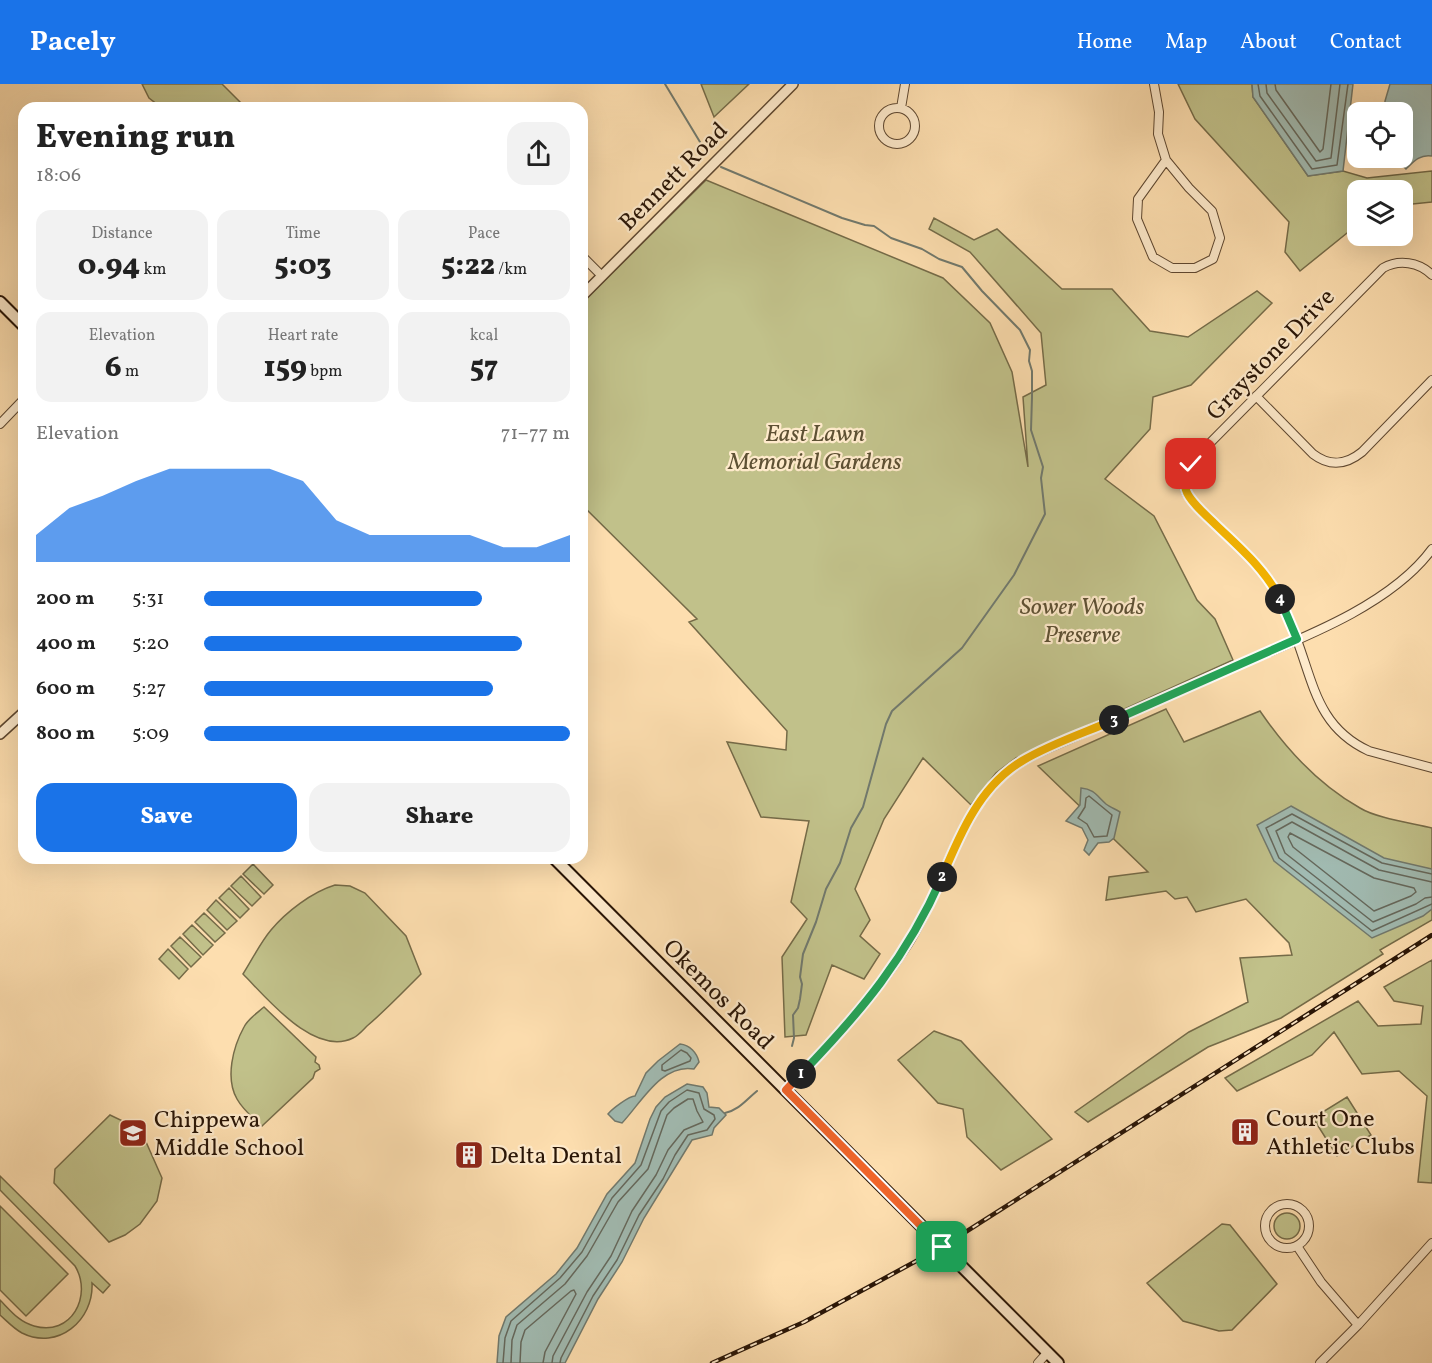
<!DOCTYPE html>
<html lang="en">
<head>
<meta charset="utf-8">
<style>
	:root { --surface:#fff; --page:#f2f2f2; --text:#222; --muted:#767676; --accent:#1a73e8 }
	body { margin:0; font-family:Vollkorn,serif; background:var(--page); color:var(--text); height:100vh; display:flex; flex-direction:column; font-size:22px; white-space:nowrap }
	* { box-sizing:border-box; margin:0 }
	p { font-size:20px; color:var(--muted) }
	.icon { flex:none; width:33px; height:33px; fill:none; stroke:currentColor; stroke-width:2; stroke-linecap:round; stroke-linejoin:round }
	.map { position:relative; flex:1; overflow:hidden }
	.drawer { position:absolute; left:18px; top:18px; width:570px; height:762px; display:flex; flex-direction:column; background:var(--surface); border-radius:18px; box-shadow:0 6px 24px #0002 }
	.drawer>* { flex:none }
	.fabs { position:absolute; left:1347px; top:18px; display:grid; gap:12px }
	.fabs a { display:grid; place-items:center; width:66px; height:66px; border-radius:12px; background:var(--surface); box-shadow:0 6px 24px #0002; font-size:30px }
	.pin { position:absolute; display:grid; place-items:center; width:51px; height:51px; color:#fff; margin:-26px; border-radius:12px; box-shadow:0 3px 9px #0006 }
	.km { position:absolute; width:30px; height:30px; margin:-15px; border-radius:50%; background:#222; color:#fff; font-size:16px; line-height:30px; text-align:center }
	.round { display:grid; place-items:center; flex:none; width:63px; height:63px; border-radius:18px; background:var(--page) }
	.head { display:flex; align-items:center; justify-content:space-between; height:102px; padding:0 18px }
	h1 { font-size:33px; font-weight:800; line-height:45px }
	.metrics { display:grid; grid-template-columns:repeat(3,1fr); gap:9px; height:102px; padding:6px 18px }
	.metrics div { display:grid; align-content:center; border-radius:15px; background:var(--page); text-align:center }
	.metrics b { font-size:30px; font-weight:800 }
	.metrics small { font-size:16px; font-weight:400 }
	.metrics p { font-size:16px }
	.chart { height:168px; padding:12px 18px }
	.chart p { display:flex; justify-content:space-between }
	.chart svg { width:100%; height:108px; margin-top:6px; fill:var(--accent); opacity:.7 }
	.button { display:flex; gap:12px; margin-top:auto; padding:12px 18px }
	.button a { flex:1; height:69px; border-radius:18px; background:var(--accent); color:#fff; font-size:24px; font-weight:800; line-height:69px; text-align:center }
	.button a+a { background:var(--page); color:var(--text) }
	ul { padding:0 18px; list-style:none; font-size:20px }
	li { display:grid; grid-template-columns:96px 72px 1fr; align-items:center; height:45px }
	li i { height:15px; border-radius:8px; background:var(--accent) }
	header { display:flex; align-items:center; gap:36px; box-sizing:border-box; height:84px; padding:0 30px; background:var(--accent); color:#fff }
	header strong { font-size:28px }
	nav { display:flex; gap:33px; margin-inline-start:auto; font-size:21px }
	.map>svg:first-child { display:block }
</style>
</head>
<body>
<header>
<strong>Pacely</strong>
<nav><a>Home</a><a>Map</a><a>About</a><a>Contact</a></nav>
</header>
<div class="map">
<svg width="1432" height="1279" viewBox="0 0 1432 1279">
	<rect width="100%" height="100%" fill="#fddeaf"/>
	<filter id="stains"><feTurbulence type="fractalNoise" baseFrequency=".00333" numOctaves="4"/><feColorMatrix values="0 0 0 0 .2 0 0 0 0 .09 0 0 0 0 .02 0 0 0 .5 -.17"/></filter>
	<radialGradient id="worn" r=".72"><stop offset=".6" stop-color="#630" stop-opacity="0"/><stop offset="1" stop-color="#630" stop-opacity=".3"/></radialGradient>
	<path fill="#c1c18a" stroke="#756b48" stroke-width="1.5" d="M142,0H222L246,24H162L149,14Z
		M701,0H749L714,33Z
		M1178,0H1252L1253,13L1308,92L1343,87L1367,94L1432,87V118L1403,121L1402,106H1358L1357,141L1300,187L1285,168L1289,138L1195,35Z
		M706,96L943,194L990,239L1012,288L1028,383L1023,313L1046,301L1041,249L970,168L929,145L934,134L974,156L997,145L1062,205H1112L1150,247L1188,253L1257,207L1272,219L1191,301L1153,313L1150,345L1105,395L1154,432L1197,516L1215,535L1233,576L1016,674L996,689L971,721L923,674L884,735L855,805L870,836L860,852L880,870L864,895L832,881L806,951L785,953L782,873L807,835L791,818L809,737L761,733L727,658L786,666L787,647L689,538L697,535L582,421V219Z
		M1166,625L1184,658L1260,627C1286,665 1319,701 1360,724C1376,734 1412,739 1432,744V836L1380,866L1383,870L1281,934L1208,963L1088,1038L1075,1028L1189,948L1248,918L1240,874L1292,871L1289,859L1246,815L1196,828L1187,813L1175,815L1166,807L1106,816L1109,793L1148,788L1038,682Z
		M253,780L273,801L264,810L243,790Z
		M241,792L261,813L252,822L231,802Z
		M335,801L350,802L365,809L406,852L421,890C403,908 386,926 367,942C363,946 358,952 353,954C314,973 267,914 243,890C252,876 260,859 271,846C286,828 312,808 335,801Z
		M229,804L249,825L240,834L219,814Z
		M216,816L237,837L227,846L207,826Z
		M204,829L225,849L215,858L195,838Z
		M192,841L213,861L203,871L183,850Z
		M180,853L201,873L191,883L171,862Z
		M168,865L188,885L179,895L159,875Z
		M1432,876V1099L1418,1098L1427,1012L1399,987L1362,990L1334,948L1312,971L1237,1007L1225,994L1358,917L1378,942L1421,940L1423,922L1394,917L1384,903Z
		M264,923L316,973L315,978L319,981L320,985L315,988L313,994L262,1042C253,1034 243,1026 237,1015C225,994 233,963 244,943C248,935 257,929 264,923Z
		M934,947L961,957L1052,1055L1001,1086L967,1053L963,1025L938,1019L898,976Z
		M1347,1013L1371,1051L1337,1072L1313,1034Z
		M110,1031L129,1040L146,1058L162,1094L157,1117L140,1140L125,1151L109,1158L54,1099L55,1085Z
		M0,1092L110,1201L103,1209L92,1199C94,1236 58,1267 22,1249C13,1244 7,1237 0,1231V1216C10,1226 19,1238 34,1242C71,1253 93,1212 75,1182L0,1106Z
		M0,1122L68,1190L26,1232L0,1206Z
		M1274 1142a13 13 0 1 1 26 0a13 13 0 1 1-26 0Z
		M1222,1140L1230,1141L1277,1200L1232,1246L1219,1247L1183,1237L1147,1199Z"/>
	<path fill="#a1bbb2" stroke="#71796d" stroke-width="1.5" d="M1252,0H1353L1343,87L1308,92L1253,13Z
		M1390,0H1432V72C1420,70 1414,77 1406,85L1398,77L1397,74H1402V28H1385V17Z
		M1081,704C1094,705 1097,712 1106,720C1110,723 1115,725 1120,728L1114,754L1109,758L1098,759L1089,771L1084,766L1088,756L1082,744L1066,737L1080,721Z
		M1291,722L1384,774L1432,785V825L1423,832L1372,854L1274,777L1257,741Z
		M680,960C690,961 697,969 699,978L694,985C662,979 641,1019 622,1039L615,1037L608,1030C612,1025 629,1012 635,1012L646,989L658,977Z
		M687,1000L703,1003L707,1009L709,1023L719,1024L726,1031L714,1044L712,1051L692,1056L644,1134L622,1178L598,1215L565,1279H497L499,1252L506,1233L556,1190L577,1164L607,1110L635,1079L650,1035L656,1023L665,1013Z"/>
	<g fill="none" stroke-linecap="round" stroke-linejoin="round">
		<path stroke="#65685c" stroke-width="1.5" d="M1258,0L1260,12L1312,85L1337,81L1348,0
			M1266,0L1267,9L1316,77L1331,74L1340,0
			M1275,0L1276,6L1320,68L1323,65L1331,0
			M1089,712L1112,731L1107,752L1094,753L1087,740L1078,734L1085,723L1086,714Z
			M1290,749L1374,794L1414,804L1416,808L1411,812L1374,827L1293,763L1288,753Z
			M1432,790L1382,779L1292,730L1266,744L1279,774L1372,847L1432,820
			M1432,798L1379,786L1292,738L1276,747L1285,769L1373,838L1416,820L1425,814L1432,813
			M681,966L687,969L691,974L690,977L665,987L662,986V981Z
			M503,1279L505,1254L511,1237L560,1194L582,1168L612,1114L641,1081L661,1027L669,1018L687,1006L699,1009L704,1025L714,1031L715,1035L707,1046L688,1051L675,1071L663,1095L639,1131L617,1176L593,1212L561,1274L560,1279
			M511,1279L512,1256L517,1241L565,1200L587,1172L618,1118L648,1085L667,1031L674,1024L688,1015H693L697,1027L703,1038L684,1046L668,1066L656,1091L632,1127L611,1172L587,1208L553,1272L552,1279
			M520,1279L521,1258L525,1246L571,1207L574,1206L576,1210L545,1268L543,1279"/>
		<path stroke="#71796d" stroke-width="2" d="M665,0L703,63
			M721,83L842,134L865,141L874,142L891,154L922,165L939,175L962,183L982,207L1020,246L1030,266L1029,277L1032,287V313L1031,346L1043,383L1041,394L1045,430L1014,491L962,564L892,627L886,640L863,723L851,744L840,779L826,805L816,838L803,870L800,893L802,900L800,915L798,924L793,931L794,954L792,962
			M725,1029C739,1026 746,1016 757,1007"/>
		<g stroke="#5e4730" stroke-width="10">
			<path id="minor" d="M1154,0L1159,28L1158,50L1166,76L1189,104L1212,127L1220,154L1213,175L1195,184H1172L1153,173L1137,135L1138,115L1166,76
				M879 42a18 18 0 1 1 36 0a18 18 0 1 1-36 0Z
				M901,24L905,0
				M582,172L602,192
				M1432,191C1419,178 1399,175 1383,184L1208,361C1197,374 1178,389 1186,408C1190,417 1203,428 1210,435C1232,457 1260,478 1275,506C1284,522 1291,539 1297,556C1314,602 1319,644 1369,667L1432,684
				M1256,312L1313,370C1330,383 1346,381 1362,368L1432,296
				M0,340L24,315
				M786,1006C830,960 874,914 908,860C943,805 955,735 1004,691C1017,679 1032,672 1047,665C1107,639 1167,613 1226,586C1292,558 1389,524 1432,465
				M1265 1142a22 22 0 1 1 44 0a22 22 0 1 1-44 0Z
				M1297,1162L1321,1198L1358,1241
				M1038,1279L1048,1268
				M1320,1279L1358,1241L1432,1159"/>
		</g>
		<g stroke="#5e4730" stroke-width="12">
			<path id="tertiary" d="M582,212L793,0
				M0,650L24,628"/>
		</g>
		<g stroke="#291506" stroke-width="14">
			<path id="secondary" d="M0,218L24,242
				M554,774L1058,1279"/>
		</g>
		<use href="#minor" stroke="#feeacb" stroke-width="8"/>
		<use href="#tertiary" stroke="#feeacb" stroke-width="9"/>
		<use href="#secondary" stroke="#feeacb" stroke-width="10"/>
		<g stroke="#291506" stroke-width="4.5">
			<path id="rail" d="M712,1279L804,1238L942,1163L1432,851"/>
		</g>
		<use href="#rail" stroke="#feeacb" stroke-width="2" stroke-dasharray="7" stroke-linecap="butt"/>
	</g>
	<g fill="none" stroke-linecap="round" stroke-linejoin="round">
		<g stroke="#fff" stroke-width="12">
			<path id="split-1" d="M801,990L786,1006L942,1163"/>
		</g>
		<g stroke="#fff" stroke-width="12">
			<path id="split-2" d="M801,990C861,928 907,873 942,793"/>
		</g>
		<g stroke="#fff" stroke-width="12">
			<path id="split-3" d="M942,793C960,750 980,702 1022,677C1050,660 1084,649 1114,636"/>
		</g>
		<g stroke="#fff" stroke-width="12">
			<path id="split-4" d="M1114,636L1297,555L1280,515"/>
		</g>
		<g stroke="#fff" stroke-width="12">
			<path id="split-5" d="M1191,380C1186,389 1183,396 1186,406C1189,417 1208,433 1216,441C1240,464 1265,485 1280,515"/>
		</g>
		<use href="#split-1" stroke="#f0652b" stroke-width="8"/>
		<use href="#split-2" stroke="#22a559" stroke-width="8"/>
		<use href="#split-3" stroke="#f5b400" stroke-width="8"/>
		<use href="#split-4" stroke="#22a559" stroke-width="8"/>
		<use href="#split-5" stroke="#f5b400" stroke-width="8"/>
	</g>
	<defs>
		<g id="building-square" transform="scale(1.5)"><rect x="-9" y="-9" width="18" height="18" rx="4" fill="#8f2418" stroke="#feeacb"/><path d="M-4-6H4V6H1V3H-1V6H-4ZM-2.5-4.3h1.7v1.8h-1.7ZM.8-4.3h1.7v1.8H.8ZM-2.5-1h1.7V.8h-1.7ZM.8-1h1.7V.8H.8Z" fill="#fff"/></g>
		<g id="school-square" transform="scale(1.5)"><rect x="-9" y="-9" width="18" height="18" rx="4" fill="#8f2418" stroke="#feeacb"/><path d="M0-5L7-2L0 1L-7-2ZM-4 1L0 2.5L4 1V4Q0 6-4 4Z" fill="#fff"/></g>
	</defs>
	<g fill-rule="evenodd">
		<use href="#building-square" x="1245" y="1048"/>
		<use href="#school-square" x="133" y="1049"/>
		<use href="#building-square" x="469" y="1071"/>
	</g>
	<g text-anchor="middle" stroke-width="4.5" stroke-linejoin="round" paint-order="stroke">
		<g font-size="24" fill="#291506" stroke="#feeacb">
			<text transform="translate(673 92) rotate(-45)" y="8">Bennett Road</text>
			<text transform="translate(1270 270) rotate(-46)" y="8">Graystone Drive</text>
			<text transform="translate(719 910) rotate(45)" y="8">Okemos Road</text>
		</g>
		<g font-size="24" font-style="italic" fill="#5e5134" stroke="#feeacb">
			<text x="815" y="357">East Lawn<tspan x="815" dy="28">Memorial Gardens</tspan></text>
			<text x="1082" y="530">Sower Woods<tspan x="1082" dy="28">Preserve</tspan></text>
		</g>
		<g font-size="24" fill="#291506" stroke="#feeacb" text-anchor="start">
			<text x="1266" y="1042">Court One<tspan x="1266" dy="28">Athletic Clubs</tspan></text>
			<text x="154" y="1043">Chippewa<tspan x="154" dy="28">Middle School</tspan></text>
			<text x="490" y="1079">Delta Dental</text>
		</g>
	</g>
	<rect width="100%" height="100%" filter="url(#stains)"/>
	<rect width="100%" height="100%" fill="url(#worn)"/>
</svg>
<div class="fabs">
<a><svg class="icon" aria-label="locate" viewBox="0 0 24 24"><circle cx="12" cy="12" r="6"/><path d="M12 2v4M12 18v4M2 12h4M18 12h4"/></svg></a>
<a><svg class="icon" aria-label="layers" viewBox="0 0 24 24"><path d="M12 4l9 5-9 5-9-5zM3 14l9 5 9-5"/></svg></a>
</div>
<div class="pin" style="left:942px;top:1163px;background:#1e9e55"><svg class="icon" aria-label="arrive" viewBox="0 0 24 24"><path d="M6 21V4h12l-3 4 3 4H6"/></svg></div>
<div class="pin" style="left:1191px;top:380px;background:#d93025"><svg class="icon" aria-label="check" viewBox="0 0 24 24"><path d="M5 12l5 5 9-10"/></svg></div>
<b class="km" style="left:801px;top:990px">1</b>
<b class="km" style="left:942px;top:793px">2</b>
<b class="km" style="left:1114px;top:636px">3</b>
<b class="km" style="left:1280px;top:515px">4</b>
<section class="drawer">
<div class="head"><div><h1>Evening run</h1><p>18:06</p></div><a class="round"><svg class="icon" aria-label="share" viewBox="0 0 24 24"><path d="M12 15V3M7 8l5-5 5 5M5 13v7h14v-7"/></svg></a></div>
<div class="metrics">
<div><p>Distance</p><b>0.94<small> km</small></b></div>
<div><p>Time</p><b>5:03</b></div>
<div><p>Pace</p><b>5:22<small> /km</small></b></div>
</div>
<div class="metrics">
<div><p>Elevation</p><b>6<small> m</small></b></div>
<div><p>Heart rate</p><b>159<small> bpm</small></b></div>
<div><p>kcal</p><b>57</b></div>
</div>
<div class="chart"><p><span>Elevation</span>71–77 m</p>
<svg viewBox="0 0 160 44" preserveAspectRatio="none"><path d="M0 44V33L10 22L20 17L30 11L40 6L50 6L60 6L70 6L80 11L90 27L100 33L110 33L120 33L130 33L140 38L150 38L160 33V44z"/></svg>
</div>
<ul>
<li><b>200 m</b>5:31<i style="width:76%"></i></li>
<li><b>400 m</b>5:20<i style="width:87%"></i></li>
<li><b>600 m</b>5:27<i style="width:79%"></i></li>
<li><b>800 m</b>5:09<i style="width:100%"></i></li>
</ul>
<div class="button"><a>Save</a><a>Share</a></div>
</section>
</div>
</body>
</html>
